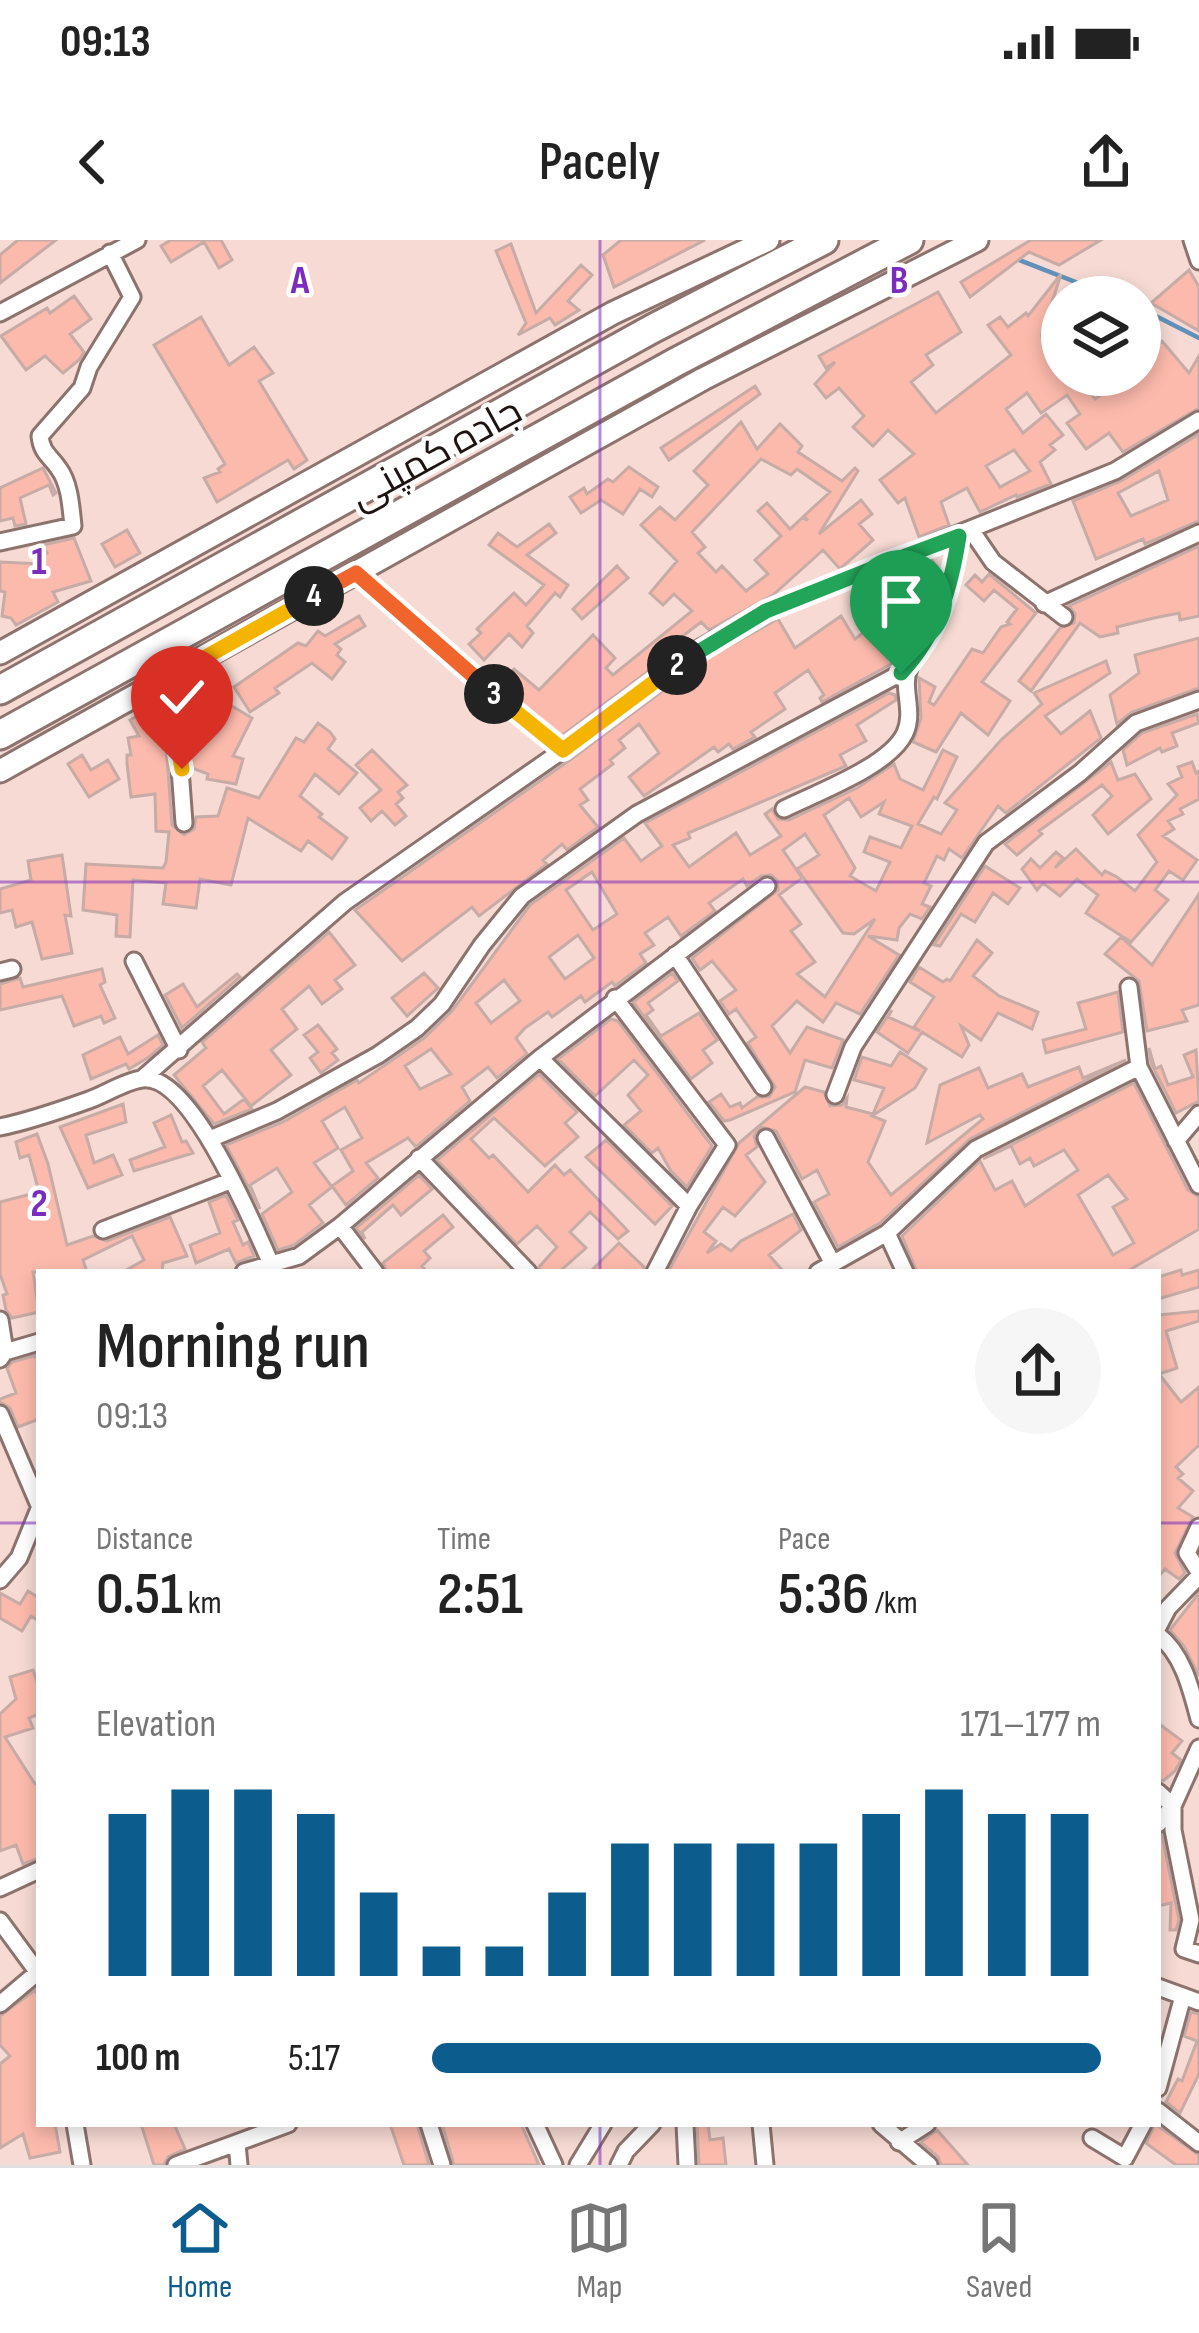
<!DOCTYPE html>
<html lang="en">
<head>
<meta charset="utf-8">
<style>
	:root { --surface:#fff; --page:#f6f6f6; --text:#222; --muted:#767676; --line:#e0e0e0; --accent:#0c5c8e }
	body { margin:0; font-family:"Sofia Sans Condensed",Cairo,sans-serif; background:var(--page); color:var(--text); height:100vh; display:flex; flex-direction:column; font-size:45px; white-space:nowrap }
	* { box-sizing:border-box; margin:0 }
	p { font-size:39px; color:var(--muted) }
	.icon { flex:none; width:66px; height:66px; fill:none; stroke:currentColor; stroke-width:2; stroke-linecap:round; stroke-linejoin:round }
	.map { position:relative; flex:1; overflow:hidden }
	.panel { position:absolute; left:36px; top:1029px; width:1125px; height:858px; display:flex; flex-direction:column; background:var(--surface); border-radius:0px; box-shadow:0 6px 18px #0003 }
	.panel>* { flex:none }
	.fabs { position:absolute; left:1041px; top:36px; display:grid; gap:24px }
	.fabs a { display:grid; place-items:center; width:120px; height:120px; border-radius:50%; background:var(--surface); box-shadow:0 6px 18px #0003; font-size:60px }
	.pin { position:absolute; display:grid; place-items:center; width:102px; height:102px; color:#fff; margin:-123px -51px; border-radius:50% 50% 50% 0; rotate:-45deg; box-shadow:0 0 12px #0007 }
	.pin .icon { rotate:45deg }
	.km { position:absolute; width:60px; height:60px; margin:-30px; border-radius:50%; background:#222; color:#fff; font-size:33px; line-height:60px; text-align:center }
	.round { display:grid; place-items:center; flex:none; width:126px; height:126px; border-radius:63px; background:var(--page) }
	.head { display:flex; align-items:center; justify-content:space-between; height:204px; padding:0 60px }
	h1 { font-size:66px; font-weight:600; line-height:90px }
	.figures { display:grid; grid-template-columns:repeat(3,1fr); gap:18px; height:204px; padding:12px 60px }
	.figures div { display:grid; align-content:center }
	.figures b { font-size:60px; font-weight:600 }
	.figures small { font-size:33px; font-weight:400 }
	.figures p { font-size:33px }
	.chart { height:336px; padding:24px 60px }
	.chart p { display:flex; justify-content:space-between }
	.chart svg { width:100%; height:216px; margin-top:12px; stroke:var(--accent); stroke-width:6 }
	ul { padding:0 60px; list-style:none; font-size:39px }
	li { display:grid; grid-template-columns:192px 144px 1fr; align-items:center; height:90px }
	li i { height:30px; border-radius:15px; background:var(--accent) }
	.status { display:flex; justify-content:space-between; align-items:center; height:84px; padding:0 60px; background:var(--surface); direction:ltr }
	.status svg { height:33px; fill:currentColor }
	header { display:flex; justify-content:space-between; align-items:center; height:156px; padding:0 60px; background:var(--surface); font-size:54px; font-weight:600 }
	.tab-bar { display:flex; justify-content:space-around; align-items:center; height:168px; border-top:3px solid var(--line); background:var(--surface); font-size:33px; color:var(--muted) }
	.tab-bar a { display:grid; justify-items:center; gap:6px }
	.tab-bar .active { color:var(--accent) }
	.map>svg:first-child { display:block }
</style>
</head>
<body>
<div class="status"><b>09:13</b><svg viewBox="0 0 49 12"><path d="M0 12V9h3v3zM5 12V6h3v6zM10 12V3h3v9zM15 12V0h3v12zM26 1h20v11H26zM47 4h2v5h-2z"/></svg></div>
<header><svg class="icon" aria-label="back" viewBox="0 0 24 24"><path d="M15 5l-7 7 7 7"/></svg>Pacely<svg class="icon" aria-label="share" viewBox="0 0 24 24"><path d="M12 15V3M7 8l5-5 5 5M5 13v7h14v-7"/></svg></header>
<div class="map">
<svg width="1199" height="1925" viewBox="0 0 1199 1925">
	<rect width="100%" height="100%" fill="#f6dad3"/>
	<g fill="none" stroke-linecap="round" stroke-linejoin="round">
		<path stroke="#6191b9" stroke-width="4.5" d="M1014,18L1114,57
			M1140,68L1199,98"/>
	</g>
	<path fill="#fcbaac" stroke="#c7aba6" stroke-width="3" fill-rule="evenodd" d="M18,0H56L0,43V15Z
		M171,0H221L232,20L219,28L204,2L171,22L161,6Z
		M621,0H705L614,47L603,15Z
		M1031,0H1101L1059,25L1029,12L970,57L961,42Z
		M511,4L536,73L581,25L592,35L568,61L579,70L555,85L550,78L518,95L526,83L496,11Z
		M1189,30L1199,47V91L1151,63Z
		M1061,34L1041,97L1062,76V135H1078L1095,159L1128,135H1140V124L1153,115L1150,111L1162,101L1189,133L1199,116V168L1123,212L1109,193L1086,209L1067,183L1080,174L1067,155L1041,173L1027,153L1006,169L1023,193L1046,174L1063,195L1050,205L1055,210L1040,222L1051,244L1017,257L1016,255L980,272L967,248L941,262L949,285L919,297L905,258L898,263L880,240L914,214L888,190L873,206L853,187L864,176L839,148L826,158L815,144L835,122L826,128L819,116L938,52L961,92L926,115L933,125L911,142L936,173L1011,115L988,85L1000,77L1008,87L1026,73L1028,76ZM1014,210L1030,231L1000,247L986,226Z
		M74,56L91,79L70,94L84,112L79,120L63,133L45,116L26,130L1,96L47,68L50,73Z
		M201,77L229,125L254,107L273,133L259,141L307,220L294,229L288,220L217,262L204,238L220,232L218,229L225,224L154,105Z
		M755,146L760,154L669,220L661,208Z
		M741,182L757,209L780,184L802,206L798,212L842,241L855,228L858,231L819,294L861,260L872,274L859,284L873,300L840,329L823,310L773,355L709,390L701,382L653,419L658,424L560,497L499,446L514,429L539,450L593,395L615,418L606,428L613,435L692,371L674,354L663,365L650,353L677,321L641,285L660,267L675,280L708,245L694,231ZM761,219L791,235L797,229L830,252L804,276L808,280L802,278L790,289L767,263L758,271L781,296L755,320L768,334L746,351L722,326L716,332L698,313L705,307L692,292Z
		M1199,194V281L1145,304L1143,299L1096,319L1073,261L1121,241ZM1159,231L1168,260L1131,276L1118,253Z
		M629,227L658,247L652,257L640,249L623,274L601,260L581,273L570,257L584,248L587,254L608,239L613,242Z
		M43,228L56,253L53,255L49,245L20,258L26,284L15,286L13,278L0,281V248Z
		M549,284L556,293L527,315L568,345L560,357L555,353L527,386L533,393L522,407L509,394L484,420L469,404L481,393L477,389L514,353L526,365L544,345L489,305L498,293L517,307Z
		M127,290L140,313L115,327L102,304Z
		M74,298L91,341L53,352L58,362L16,385L11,378L2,376L5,352L0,351V322L41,324L38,317L47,313L43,305Z
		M1199,306V376L1180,380L1179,373L1154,378L1117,387L1118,393L1100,397L1080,383L1031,451L1019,441L1060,388L1074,383L1075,374L1069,366Z
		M930,318L940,331L930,365L919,385L899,401L906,404L892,415L896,421L893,423L822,462L820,458L824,455L808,430L775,453L785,469L751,492L755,497L733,509L729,504L718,512L714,507L644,556L629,537L659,513L639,484L619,500L625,508L610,520L613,524L580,549L588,560L580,565L598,587L567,610L562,604L543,620L547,624L479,676L472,667L402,721L355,670L570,520L704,420L778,379L795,408L841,376L855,399L899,365L878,339Z
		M617,326L628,338L582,379L573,369Z
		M989,334L1036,373L982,442L1010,461L988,495L961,473L936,512L913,502L921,478L919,438L935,447L929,462L934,465L972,409L983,413L1001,387L1010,384L1007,382L1017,369L994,350L984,361L966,345L975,335L982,342Z
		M359,376L365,386L335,404L341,409L337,415L345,422L332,439L312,423L275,448L279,453L250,472L234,447L298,403L306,406L318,391L325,396Z
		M1199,398V448L1132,472L1117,484L1110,455L1139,433L1135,415Z
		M1106,421L1110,433L1045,476L1061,494L1090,471L1101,498L1006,573L998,566L962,618L949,609L944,620L937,616L924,643L931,646L922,664L930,667L922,679L910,674L899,688L897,700L868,696L899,715L860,774L836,763L823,782L797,761L772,786L790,813L807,787L843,800L832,828L805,820L795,852L730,880L724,881L709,862L721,854L730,867L740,863L742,868L757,857H769L775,847L748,803L756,797L736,769L729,774L720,761L736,750L712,721L700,730L692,718L778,650L777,640L771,635L761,636L747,646L743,639L709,663L715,671L681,696L668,677L645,693L654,705L640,714L646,723L615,746L612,742L585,762L581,756L552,777L548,772L525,788L516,798L527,814L497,838L488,827L462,847L470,861L416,907L408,898L366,923L378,938L346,965L332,946L353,931L341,910L362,898L345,867L322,881L338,908L314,923L332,947L309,965L323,983L294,1005L278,1010L262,974L292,952L277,928L250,945L260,969L226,905L283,882L357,840L359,843L424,798L452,771L530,665L624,598L641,621L662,606L645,583L889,453L895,455L896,460L857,485L866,501L840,515L846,526L688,593L690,598L673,605L689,627L736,593L750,615L781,596L765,574L772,569L778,579L789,580L857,548L894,524L900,539L923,550L943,510L957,517L937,559L934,557L918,584L941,594L957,570L945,563L1002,499L1042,464L1034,453ZM849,558L861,577L884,562L879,574L912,586L901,608L870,597L864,612L890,622L876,651L850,636L855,628L824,575ZM805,594L819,615L797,629L843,693L854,694L875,679L825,757L797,734L815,722L791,691L801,684L779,655L802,638L783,610ZM592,632L617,674L593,690L566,650ZM578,695L594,718L565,739L549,717ZM504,740L520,761L491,783L476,763ZM431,809L451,834L420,849L405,826Z
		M200,447L252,478L233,516L243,519L236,544L207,539L208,534L192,528L185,470Z
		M152,468L165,491L172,585L184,595L194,589L196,577L218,576L227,548L259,558L296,498L304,502L318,483L330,492L335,499L328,509L357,533L339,554L315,534L300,556L322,574L319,577L347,598L332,619L308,601L301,611L248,578L231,645L200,639L196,668L163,664L166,643L133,640L130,697L116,696L117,675L83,670L86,624L163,628L166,622L169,592L156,591L155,554L131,557L127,524V515H131L128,498L139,496L130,480Z
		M1197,474L1199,483L1172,493L1177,506L1162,512L1160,508L1127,525L1123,510L1142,493Z
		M372,510L407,545L398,552L403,558L396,564L406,576L395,585L382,571L371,581L360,568L381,550L356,525Z
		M82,515L91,530L108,520L119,539L89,557L68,524Z
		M1111,522L1118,540L1135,534L1151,559L1108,594L1093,575L1112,556L1102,545L1039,591L1042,594L1017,615L1005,604Z
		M1192,522L1196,533L1199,531V559L1180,569L1183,574L1168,581L1174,589L1163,596L1197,620L1183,640L1169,631L1155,650L1168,660L1131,702L1086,673L1098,655L1077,639L1060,656L1043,643L1037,650L1022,629L1031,619L1040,628L1056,612L1063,618L1055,628L1076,609L1102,635L1105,631L1117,637L1135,651L1157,622L1138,595L1177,555L1168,544L1182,537L1178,527Z
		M62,615L71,676L65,675L72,713L42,719L32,682L16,687L12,670L0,673V649L31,640L28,621Z
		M985,626L1020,648L1008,664L993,653L975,682L961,674L940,706L934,705Z
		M1199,654V765L1182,770L1187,781L1147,791L1139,741L1105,714L1121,697L1152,725Z
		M329,692L355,725L335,740L342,749L322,764L309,746L282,769L297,789L271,810L291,835L251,866L222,830L203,846L224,874L244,859L252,869L214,884L174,835L206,808L202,802Z
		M977,700L992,713L973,736L999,756L1038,772L1032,789L998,773L981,800L961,786L969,805L962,817L922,792L908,813L877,792L892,770L888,777L920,791L914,787L934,757L910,742L919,727L943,742L947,739L950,741Z
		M102,729L105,742L100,745L115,778L104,783L101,776L74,786L62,756L0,770V744L20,738L23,747Z
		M424,733L438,748L407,776L392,758Z
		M672,733L678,741L648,763L653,770L646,775L661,796L699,773L717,800L703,810L712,823L691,839L633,762Z
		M237,734L240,737L182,788L165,755L183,744L197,767Z
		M1118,752L1123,792L1046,813L1043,800L1086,789L1078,763Z
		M611,779L618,781L712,906L687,947L671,931L658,908L652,913L624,885L641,871L628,855L648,835L634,820L595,856L558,819Z
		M318,785L337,809L332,813L338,820L321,833L310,818L318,812L304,795Z
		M158,795L163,805L149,817L129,829L126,824L91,839L83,815L120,797L128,814Z
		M1149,808L1155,829L1161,826L1168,845L1193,837L1184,815L1196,810L1199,861L1176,873L1151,823Z
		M900,812L926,829L915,848L872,876L885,881L868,922L891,955L983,879L980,875L927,903L940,845L979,828L988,848L1022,834L1028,847L1079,827L1083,838L1126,820L970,899L880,983L838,1007L814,962L829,954L817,930L802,939L776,891L761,887L754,896L757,907L746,915L765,942L735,976L723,967L704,992L716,1001L707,1013L721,1004L731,1011L741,1001L793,974L801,990L769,1015L784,1032H668L739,903L805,847L824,852L830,866L842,865L847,858L846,867L873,874L884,848L854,840L862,817L891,826Z
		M539,834L577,872L565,883L578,897L545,926L494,878L471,899L489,918L493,915L528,952L555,925L564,935L570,930L628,991L618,999L590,972L570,992L586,1008L559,1032H540L539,1027L557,1007L537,986L517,1004L437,920Z
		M1134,843L1188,950L1199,957V989L1126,1032H917L902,996L980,921L995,950L1012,941L1025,966L1078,930L1064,910L1034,926L1030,918L1020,924L1011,906L983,919ZM1108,935L1127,959L1113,967L1134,1003L1113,1015L1078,955Z
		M123,864L126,882L86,895L94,923L113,915L122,935L88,948L60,887Z
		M171,875L182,902L186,901L193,913L134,931L130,920L165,907L154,883Z
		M37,894L48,924L67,1005L93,996L107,1001L170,977L187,1016L163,1023L162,1032H123L144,1020L132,996L83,1020L87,1032H33L39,1072L12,1078L6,1070L3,1055L7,1054L0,1034V962L39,952L29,915L20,918L16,902Z
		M606,900L672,966L655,984L586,917Z
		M419,935L432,949L401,975L393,965L362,992L365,999L356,988Z
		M226,955L238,980L233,982L243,1005L248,1002L254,1016L236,1023L229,1009L196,1023L190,1005L220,993L209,962Z
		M443,975L453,987L424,1011L430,1018L422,1026L427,1032H387L383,1023Z
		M619,1003L644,1027L643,1032H590Z
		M1181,1030L1182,1035L1199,1030V1047L1158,1059V1037Z
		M1199,1071V1081L1166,1091L1177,1128L1159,1134L1181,1162L1199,1147V1205L1176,1227L1183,1234L1178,1238L1193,1251L1178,1268L1193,1277L1175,1313L1185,1333L1179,1339L1165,1329L1158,1337V1075Z
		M37,1115L39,1179L18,1187L10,1168L0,1162V1159L16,1153L7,1128L12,1122Z
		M28,1351L39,1358V1381L31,1376L22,1391L0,1378V1353L20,1364Z
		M1199,1353V1436L1184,1406L1170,1390Z
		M33,1430L39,1448V1474L29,1478L33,1488L5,1497L35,1544L39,1543V1618L23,1624L16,1605L0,1611V1474L16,1459L10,1437Z
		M1158,1483L1182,1501L1172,1513L1181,1520L1175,1531L1163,1541L1158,1540Z
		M1162,1595L1179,1680L1176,1690H1170L1171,1663L1158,1666V1596Z
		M35,1750L39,1758V1884H55L60,1912L30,1918L23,1894L0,1908V1824L10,1816L0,1805V1776Z
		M1191,1772L1199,1774V1834L1180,1873L1166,1862L1178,1839L1182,1841L1197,1801L1184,1796Z
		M141,1884H174L185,1909L168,1917L164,1925H154Z
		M390,1884H417L429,1925H404Z
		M442,1884H521L539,1925H454Z
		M697,1884H708L710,1900L723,1898L726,1925H699Z
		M1155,1884L1199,1915V1925H1176L1146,1903Z
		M937,1890L968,1925H941L938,1917L921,1902Z"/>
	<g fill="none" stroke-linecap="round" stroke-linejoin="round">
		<g stroke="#8d736e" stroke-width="14">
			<path id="lane" d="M359,336L432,402L562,509"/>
		</g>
		<g stroke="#8d736e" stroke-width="21">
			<path id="street" d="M1192,0L1199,21
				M0,73L137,0
				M971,290L993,322L1064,377
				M0,302L73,286C71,268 70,244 59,229C50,215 42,214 40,196L82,148L89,127L132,57L110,13
				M1044,364L1199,293
				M165,439L177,488L184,583
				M784,569C816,553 890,526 905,493C915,471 901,449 909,428
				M675,715L763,847
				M134,721L179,810
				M0,732L12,729
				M1129,747L1139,827L1199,945
				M615,758L727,905L689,966L655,1032
				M540,818L689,966
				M143,838L345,662L563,510L697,410L766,371L1115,231L1199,180
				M835,855L853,807L986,603L1080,533L1136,483L1199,460
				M0,887C30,881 61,870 89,860C106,854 125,841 142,839C191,832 256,990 274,1031
				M766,898L832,1022
				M210,899L277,871L378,815L417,788L442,764L482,705L522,656L637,574L901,433C938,394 951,348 959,296
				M1176,901L1199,874
				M419,918L528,1032
				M340,986L375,1032
				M103,990L230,941
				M887,993L905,1032
				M244,1032L299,1016L340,986L540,818L767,646
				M818,1032L887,993L976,909L1139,827
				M0,1080L5,1112L0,1119
				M5,1112L39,1102
				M0,1174L39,1265
				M1199,1287L1187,1313L1199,1332
				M0,1340L19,1318L39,1269
				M1158,1387L1168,1368L1199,1336
				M1158,1395C1183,1414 1191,1449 1199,1479
				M1199,1508L1173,1566V1590L1191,1680L1184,1709L1199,1714
				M1158,1552L1173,1566L1158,1584
				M0,1648L39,1630
				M0,1681L39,1734
				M1158,1747L1199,1762
				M0,1764L38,1732
				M1158,1848L1183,1756
				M1158,1871L1199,1903
				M75,1884L82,1925
				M429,1884L442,1925
				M535,1884L554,1925
				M685,1884L687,1925
				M761,1884L765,1925
				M881,1884L929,1925
				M1092,1898L1125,1918L1143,1884
				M899,1902L927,1884
				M237,1904L239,1925
				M176,1925L288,1884
				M578,1925L603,1884
				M619,1925L626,1911L652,1884"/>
		</g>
		<g stroke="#8d736e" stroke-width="27">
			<path id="secondary" d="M0,413L613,73L768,0
				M0,531L703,139L977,0"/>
		</g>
		<g stroke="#8d736e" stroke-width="33">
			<path id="highway" d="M0,450L652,89L824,0
				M0,495L676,122L909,0"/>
		</g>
		<use href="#lane" stroke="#fff" stroke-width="8"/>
		<use href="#street" stroke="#fff" stroke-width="15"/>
		<use href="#secondary" stroke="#fff" stroke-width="21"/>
		<use href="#highway" stroke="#fff" stroke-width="27"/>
	</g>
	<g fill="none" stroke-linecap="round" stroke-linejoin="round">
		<g stroke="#fff" stroke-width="24">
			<path id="split-1" d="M884,324L959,296C951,348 938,394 901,433"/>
		</g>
		<g stroke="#fff" stroke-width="24">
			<path id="split-2" d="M677,425L766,371L884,324"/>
		</g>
		<g stroke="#fff" stroke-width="24">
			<path id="split-3" d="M494,454L563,510L677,425"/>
		</g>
		<g stroke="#fff" stroke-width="24">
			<path id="split-4" d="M314,356L356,333L494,454"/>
		</g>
		<g stroke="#fff" stroke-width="24">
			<path id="split-5" d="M182,529L165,440L314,356"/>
		</g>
		<use href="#split-1" stroke="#22a559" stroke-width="15"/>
		<use href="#split-2" stroke="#22a559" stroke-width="15"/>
		<use href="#split-3" stroke="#f5b400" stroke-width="15"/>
		<use href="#split-4" stroke="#f0652b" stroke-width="15"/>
		<use href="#split-5" stroke="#f5b400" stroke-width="15"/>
	</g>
	<path fill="none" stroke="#7b2cbf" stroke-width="3" stroke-opacity="0.55" d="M600,0V1032M0,642H1199M0,1283H39M1158,1283H1199M600,1884V1925"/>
	<g text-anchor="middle" stroke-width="9" stroke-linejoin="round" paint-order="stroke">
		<g font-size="39" fill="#1d1311" stroke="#fff">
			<text transform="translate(435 212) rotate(-29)" y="14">جاده کمپنی</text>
		</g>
	</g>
	<g font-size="39" text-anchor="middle" font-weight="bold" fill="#7b2cbf" stroke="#fff" stroke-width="9" stroke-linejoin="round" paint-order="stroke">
		<text x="300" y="53">A</text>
		<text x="899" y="53">B</text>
		<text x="39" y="334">1</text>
		<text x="39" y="976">2</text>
	</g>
</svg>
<div class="fabs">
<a><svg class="icon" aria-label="layers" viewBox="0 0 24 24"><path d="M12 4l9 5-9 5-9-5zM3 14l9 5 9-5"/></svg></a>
</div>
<div class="pin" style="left:901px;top:433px;background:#1e9e55"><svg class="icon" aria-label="arrive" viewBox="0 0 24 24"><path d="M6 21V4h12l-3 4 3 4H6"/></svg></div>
<div class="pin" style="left:182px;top:529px;background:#d93025"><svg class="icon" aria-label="check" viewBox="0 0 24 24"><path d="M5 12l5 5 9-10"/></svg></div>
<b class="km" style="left:677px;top:425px">2</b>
<b class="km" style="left:494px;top:454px">3</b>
<b class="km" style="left:314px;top:356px">4</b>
<section class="panel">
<div class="head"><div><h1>Morning run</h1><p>09:13</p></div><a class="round"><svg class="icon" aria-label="share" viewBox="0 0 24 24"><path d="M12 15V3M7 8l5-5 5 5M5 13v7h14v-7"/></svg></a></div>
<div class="figures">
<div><p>Distance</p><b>0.51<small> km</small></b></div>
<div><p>Time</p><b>2:51</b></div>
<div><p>Pace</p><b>5:36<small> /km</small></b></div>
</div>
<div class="chart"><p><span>Elevation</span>171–177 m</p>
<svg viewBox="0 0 160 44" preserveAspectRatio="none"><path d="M5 44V11M15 44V6M25 44V6M35 44V11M45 44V27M55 44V38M65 44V38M75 44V27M85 44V17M95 44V17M105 44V17M115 44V17M125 44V11M135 44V6M145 44V11M155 44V11"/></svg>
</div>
<ul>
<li><b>100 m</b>5:17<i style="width:100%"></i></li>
</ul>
</section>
</div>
<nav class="tab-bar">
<a class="active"><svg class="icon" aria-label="home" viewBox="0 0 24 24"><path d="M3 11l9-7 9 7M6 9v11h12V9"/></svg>Home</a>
<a><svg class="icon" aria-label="map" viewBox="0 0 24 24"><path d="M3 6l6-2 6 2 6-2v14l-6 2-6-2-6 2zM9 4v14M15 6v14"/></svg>Map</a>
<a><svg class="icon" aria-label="saved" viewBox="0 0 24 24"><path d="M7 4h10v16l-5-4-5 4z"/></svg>Saved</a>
</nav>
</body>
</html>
